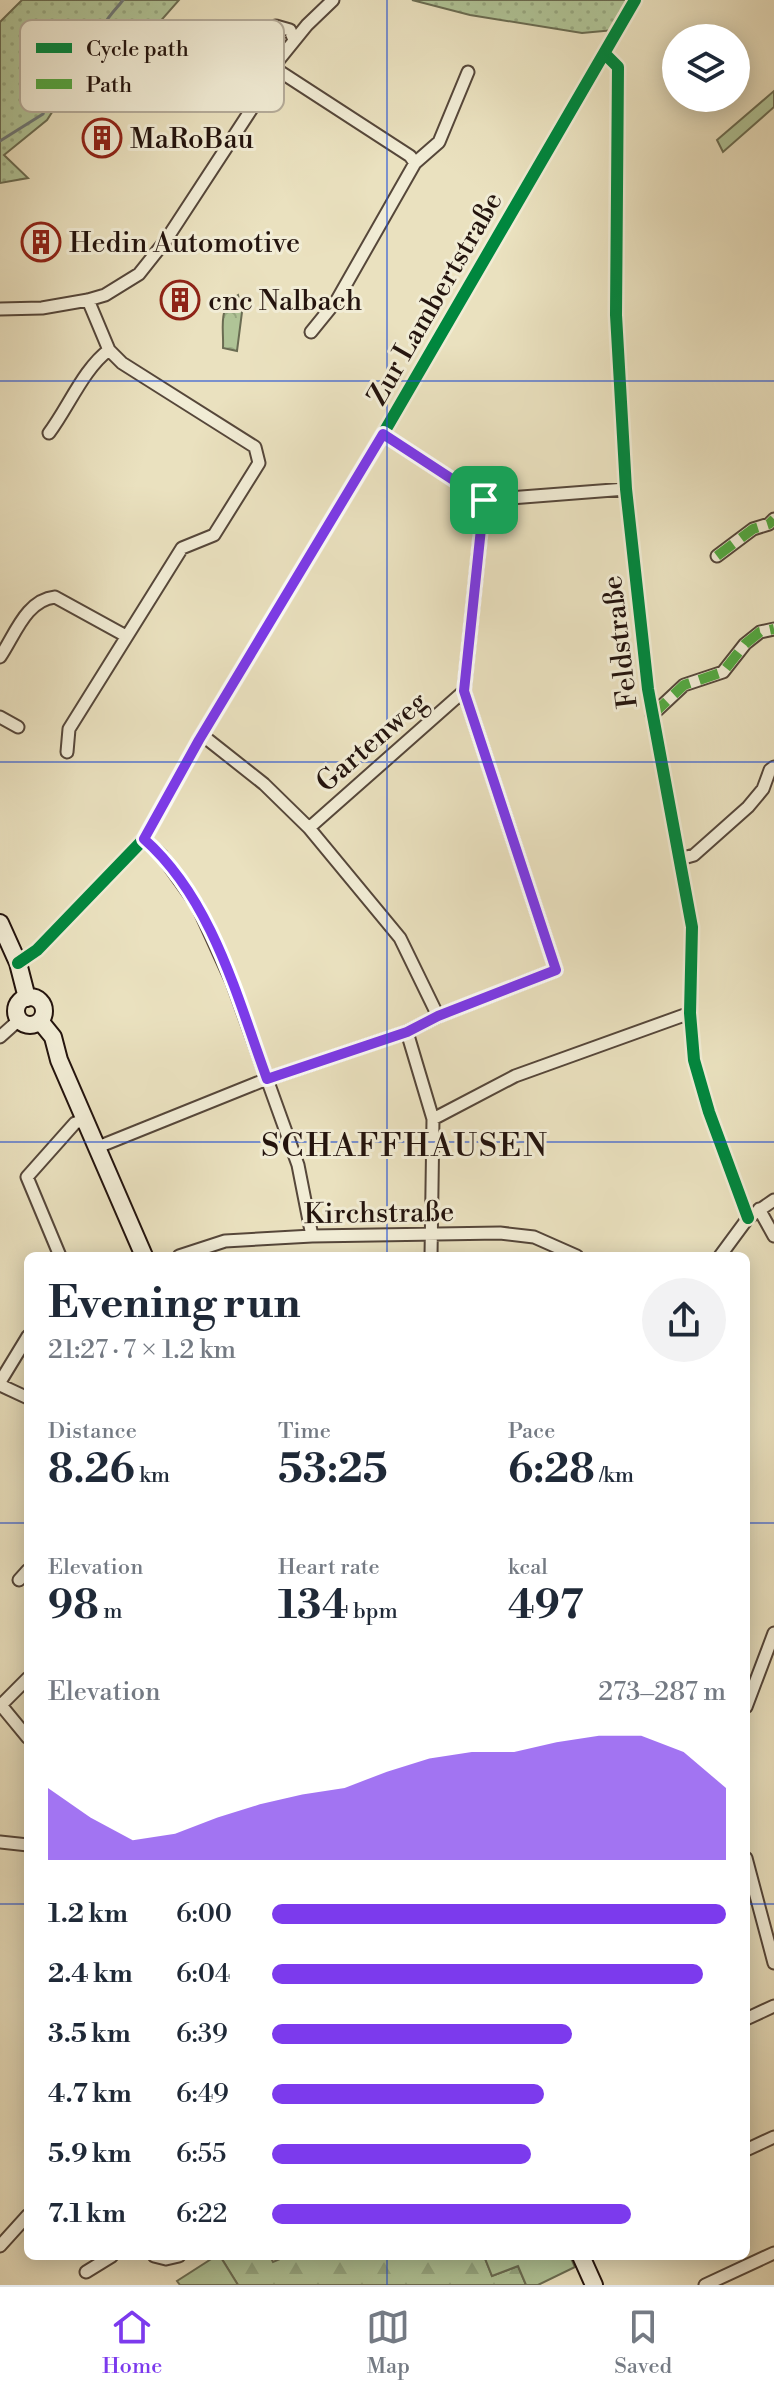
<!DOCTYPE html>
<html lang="en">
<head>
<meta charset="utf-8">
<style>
	:root { --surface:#fff; --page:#f2f2f3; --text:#1f2937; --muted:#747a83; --line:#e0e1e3; --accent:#7c3aed }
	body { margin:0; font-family:"Libre Bodoni",serif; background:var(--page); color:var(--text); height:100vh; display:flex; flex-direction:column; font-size:30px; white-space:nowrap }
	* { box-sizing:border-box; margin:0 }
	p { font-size:26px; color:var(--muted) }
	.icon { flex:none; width:44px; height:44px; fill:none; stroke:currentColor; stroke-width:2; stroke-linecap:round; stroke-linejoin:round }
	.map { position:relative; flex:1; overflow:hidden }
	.side { position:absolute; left:24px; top:1252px; width:726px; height:1008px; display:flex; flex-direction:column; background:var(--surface); border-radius:12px; box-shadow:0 4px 20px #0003 }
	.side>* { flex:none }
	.buttons { position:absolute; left:662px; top:24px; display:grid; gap:16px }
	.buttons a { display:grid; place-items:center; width:88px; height:88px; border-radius:50%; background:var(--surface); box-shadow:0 4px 20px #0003; font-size:40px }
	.pin { position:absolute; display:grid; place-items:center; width:68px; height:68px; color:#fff; margin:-34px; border-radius:16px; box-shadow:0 4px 12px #0006 }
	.round { display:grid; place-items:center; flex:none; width:84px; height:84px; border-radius:42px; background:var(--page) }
	.head { display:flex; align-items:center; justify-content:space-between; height:136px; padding:0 24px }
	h1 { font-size:44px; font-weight:700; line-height:60px }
	.stats { display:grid; grid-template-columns:repeat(3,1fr); gap:12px; height:136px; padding:8px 24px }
	.stats div { display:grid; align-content:center }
	.stats b { font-size:40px; font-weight:700 }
	.stats small { font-size:22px; font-weight:400 }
	.stats p { font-size:22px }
	.chart { height:224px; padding:16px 24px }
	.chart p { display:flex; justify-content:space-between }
	.chart svg { width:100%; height:144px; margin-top:8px; fill:var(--accent); opacity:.7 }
	ul { padding:0 24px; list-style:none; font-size:26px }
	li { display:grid; grid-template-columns:128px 96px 1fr; align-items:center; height:60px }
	li i { height:20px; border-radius:10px; background:var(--accent) }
	.menu { display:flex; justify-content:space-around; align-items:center; height:112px; border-top:2px solid var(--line); background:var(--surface); font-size:22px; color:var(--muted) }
	.menu a { display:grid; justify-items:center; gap:4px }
	.menu .active { color:var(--accent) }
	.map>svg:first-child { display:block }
</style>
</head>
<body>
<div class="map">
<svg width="774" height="2285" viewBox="0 0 774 2285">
	<defs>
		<pattern id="grass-dots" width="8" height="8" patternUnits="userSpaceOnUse" patternTransform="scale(2)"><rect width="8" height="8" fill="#b0c497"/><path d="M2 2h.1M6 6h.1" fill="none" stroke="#97a881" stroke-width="1.8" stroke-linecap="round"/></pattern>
		<pattern id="forest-firs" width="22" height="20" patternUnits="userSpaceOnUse" patternTransform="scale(2)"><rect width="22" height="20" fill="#b0c497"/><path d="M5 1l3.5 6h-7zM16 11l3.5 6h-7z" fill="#97a881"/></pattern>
		<pattern id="park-crowns" width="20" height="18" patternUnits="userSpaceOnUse" patternTransform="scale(2)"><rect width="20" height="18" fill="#b0c497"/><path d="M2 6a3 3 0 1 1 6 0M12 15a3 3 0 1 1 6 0" fill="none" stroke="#97a881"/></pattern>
	</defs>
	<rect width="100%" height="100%" fill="#eae1bf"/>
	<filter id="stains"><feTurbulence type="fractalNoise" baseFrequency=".0025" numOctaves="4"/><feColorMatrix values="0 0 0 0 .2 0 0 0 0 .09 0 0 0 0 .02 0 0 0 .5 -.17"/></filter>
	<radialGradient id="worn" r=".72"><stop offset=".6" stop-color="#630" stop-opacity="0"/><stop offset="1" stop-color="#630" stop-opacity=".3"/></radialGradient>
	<path fill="url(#grass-dots)" stroke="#6a6c52" stroke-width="2" d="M22,0H179L122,65L100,49L82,80L74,78L47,120L4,155L28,178L0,183V22Z
		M412,0H642L625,29L582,33L470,15Z"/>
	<path fill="url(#forest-firs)" stroke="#6a6c52" stroke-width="2" d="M774,91V107L723,152L717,140Z
		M220,2256H270L273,2262L287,2256H484L492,2276L518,2266L526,2285H238Z"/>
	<path fill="url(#park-crowns)" stroke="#6a6c52" stroke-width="2" d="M238,295L242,312L237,351L223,348C224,327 217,308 238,295Z"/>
	<path fill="#b0c497" stroke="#6a6c52" stroke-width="2" d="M216,2256H220L238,2285H180L177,2281Z
		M484,2256H570L575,2267L538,2285H526L518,2266L492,2276Z"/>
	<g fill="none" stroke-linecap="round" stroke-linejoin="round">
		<path stroke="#6d7878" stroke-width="3" d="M0,141L43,114L56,71C93,59 87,57 104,25C108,16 117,8 123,0"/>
		<g stroke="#56473a" stroke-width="15">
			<path id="street" d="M605,54L618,67L616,315L626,489L648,689L692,927L690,1013L694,1060L709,1112L748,1218
				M277,62L270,35L276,26L290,30L294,40
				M276,69L410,156L415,163L337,300L311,332
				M415,163L439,142L468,72
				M0,309L42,308L88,300L105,295L139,274L166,240L264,90L277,62L307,25L333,0
				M49,433C68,408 84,368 109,350
				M383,434L484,500L626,489
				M717,556L753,529L769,524L774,519
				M0,657C15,635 26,600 55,597L126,636
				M652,715L684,685L723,672L745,644L760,632L774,629
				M0,717L18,727
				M202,735L264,784L309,828L400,938L438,1016
				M67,752L69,729L182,548L214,535L259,463L255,447L122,363L109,350L88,300
				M309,828L464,691
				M144,839L162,856L197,905L232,982L298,1165L312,1236
				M680,859L694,855L748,807L763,789L770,770L774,767
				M18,963L37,950L144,839L199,740L383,434L635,0
				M407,1032L433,1119L431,1256
				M0,1037L19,1020
				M433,1119L515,1076L690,1013
				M98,1147L267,1079L407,1032L438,1016L556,970L464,691L484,500
				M759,1209L774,1236
				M60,1256L27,1177L75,1123L86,1120
				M179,1256L225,1241L312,1236L500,1233L534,1237L577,1256
				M720,1256L748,1218L774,1200
				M0,1382L28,1336
				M0,1385L28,1398
				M19,1580L28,1570
				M0,1704L28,1738
				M1,1705L28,1678
				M746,1707L774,1633
				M0,1842L28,1845
				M746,1858L774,1963
				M746,2019L774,2006
				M746,2150L774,2137
				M0,2246L28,2215
				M154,2256L166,2259L179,2256
				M86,2272L112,2256
				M705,2285L774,2253"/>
		</g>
		<g stroke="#24140e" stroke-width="20">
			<path id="secondary" d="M0,923L18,963L27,998
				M16 1011a14 14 0 1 1 28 0a14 14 0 1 1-28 0Z
				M40,1021L53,1037L59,1060L144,1256
				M581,2256L594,2285"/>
		</g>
		<use href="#street" stroke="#f1ecd5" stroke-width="11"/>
		<use href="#secondary" stroke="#f1ecd5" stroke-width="16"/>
		<path stroke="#53a841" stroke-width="10" stroke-dasharray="20 10" stroke-linecap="butt" d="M717,556L753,529L769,524L774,519
			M652,715L684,685L723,672L745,644L760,632L774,629"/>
		<g stroke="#f1ecd5" stroke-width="17">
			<path id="cycleway" d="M605,54L618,67L616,315L626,489L648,689L692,927L690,1013L694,1060L709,1112L748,1218
				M18,963L37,950L144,839L199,740L383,434L635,0"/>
		</g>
		<use href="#cycleway" stroke="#00873e" stroke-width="12"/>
	</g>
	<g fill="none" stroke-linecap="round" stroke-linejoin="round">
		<g stroke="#fff" stroke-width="16">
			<path id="route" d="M383,434L484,500L464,691L556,970L438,1016L407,1032L267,1079C237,997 212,899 144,839L199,740Z"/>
		</g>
		<use href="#route" stroke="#7c3aed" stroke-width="10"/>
	</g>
	<path fill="none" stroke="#1d4ed8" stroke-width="2" stroke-opacity="0.55" d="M387,0V1256M0,381H774M0,762H774M0,1142H774M0,1523H28M746,1523H774M0,1904H28M746,1904H774M387,2256V2285"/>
	<defs>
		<g id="building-ring" transform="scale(2)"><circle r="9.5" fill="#f1ecd5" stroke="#8f2418" stroke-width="1.5"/><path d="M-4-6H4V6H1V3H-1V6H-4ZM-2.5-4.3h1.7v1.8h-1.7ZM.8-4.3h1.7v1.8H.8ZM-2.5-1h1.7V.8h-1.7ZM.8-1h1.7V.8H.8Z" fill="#8f2418"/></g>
	</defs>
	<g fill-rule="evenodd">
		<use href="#building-ring" x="102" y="138"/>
		<use href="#building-ring" x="41" y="242"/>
		<use href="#building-ring" x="180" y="300"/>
	</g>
	<g text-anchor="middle" stroke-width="6" stroke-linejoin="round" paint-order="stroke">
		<g font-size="28" fill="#24140e" stroke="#f1ecd5" text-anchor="start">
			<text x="130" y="148">MaRoBau</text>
			<text x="69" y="252">Hedin Automotive</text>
			<text x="208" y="310">cnc Nalbach</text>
		</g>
		<g font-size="28" fill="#24140e" stroke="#f1ecd5">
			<text transform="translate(434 298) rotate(-60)" y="10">Zur Lambertstraße</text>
			<text transform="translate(619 642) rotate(-97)" y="10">Feldstraße</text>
			<text transform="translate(371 741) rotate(-41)" y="10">Gartenweg</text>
			<text transform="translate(379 1212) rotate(-1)" y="10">Kirchstraße</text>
		</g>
		<g font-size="32" letter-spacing="2" fill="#24140e" stroke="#f1ecd5">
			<text x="405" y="1156">SCHAFFHAUSEN</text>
		</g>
	</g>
	<rect x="20" y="20" width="264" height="92" rx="12" fill="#f1ecd5" stroke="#b4ab99" stroke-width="2"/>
	<rect x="36" y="43" width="36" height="10" fill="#00873e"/>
	<rect x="36" y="79" width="36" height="10" fill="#53a841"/>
	<g font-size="22" fill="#24140e">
		<text x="86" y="56">Cycle path</text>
		<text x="86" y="92">Path</text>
	</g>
	<rect width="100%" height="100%" filter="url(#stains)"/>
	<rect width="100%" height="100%" fill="url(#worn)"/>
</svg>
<div class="buttons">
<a><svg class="icon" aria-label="layers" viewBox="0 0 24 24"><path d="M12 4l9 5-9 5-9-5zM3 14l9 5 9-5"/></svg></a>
</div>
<div class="pin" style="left:484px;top:500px;background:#1e9e55"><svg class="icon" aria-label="arrive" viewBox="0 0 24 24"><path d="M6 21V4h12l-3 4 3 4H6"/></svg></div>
<section class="side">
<div class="head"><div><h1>Evening run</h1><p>21:27 · 7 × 1.2 km</p></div><a class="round"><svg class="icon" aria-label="share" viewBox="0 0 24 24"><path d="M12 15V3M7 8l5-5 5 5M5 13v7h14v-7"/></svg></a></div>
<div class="stats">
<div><p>Distance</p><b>8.26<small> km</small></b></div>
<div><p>Time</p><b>53:25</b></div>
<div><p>Pace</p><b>6:28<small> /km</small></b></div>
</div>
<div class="stats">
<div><p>Elevation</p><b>98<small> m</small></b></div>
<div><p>Heart rate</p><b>134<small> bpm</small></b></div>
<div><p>kcal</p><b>497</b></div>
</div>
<div class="chart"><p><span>Elevation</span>273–287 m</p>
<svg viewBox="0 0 160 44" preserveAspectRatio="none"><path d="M0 44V22L10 31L20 38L30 36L40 31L50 27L60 24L70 22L80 17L90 13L100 11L110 11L120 8L130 6L140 6L150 11L160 22V44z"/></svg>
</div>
<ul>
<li><b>1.2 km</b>6:00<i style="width:100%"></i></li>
<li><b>2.4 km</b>6:04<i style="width:95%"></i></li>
<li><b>3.5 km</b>6:39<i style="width:66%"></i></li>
<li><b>4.7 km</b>6:49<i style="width:60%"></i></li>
<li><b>5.9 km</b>6:55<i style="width:57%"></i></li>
<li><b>7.1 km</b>6:22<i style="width:79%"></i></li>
</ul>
</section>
</div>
<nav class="menu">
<a class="active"><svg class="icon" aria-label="home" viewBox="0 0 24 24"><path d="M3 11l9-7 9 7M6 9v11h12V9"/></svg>Home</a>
<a><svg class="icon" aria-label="map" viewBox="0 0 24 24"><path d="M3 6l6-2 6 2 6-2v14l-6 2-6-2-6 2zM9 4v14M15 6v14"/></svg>Map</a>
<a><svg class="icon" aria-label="saved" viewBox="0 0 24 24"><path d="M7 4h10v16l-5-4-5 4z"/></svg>Saved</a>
</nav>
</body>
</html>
